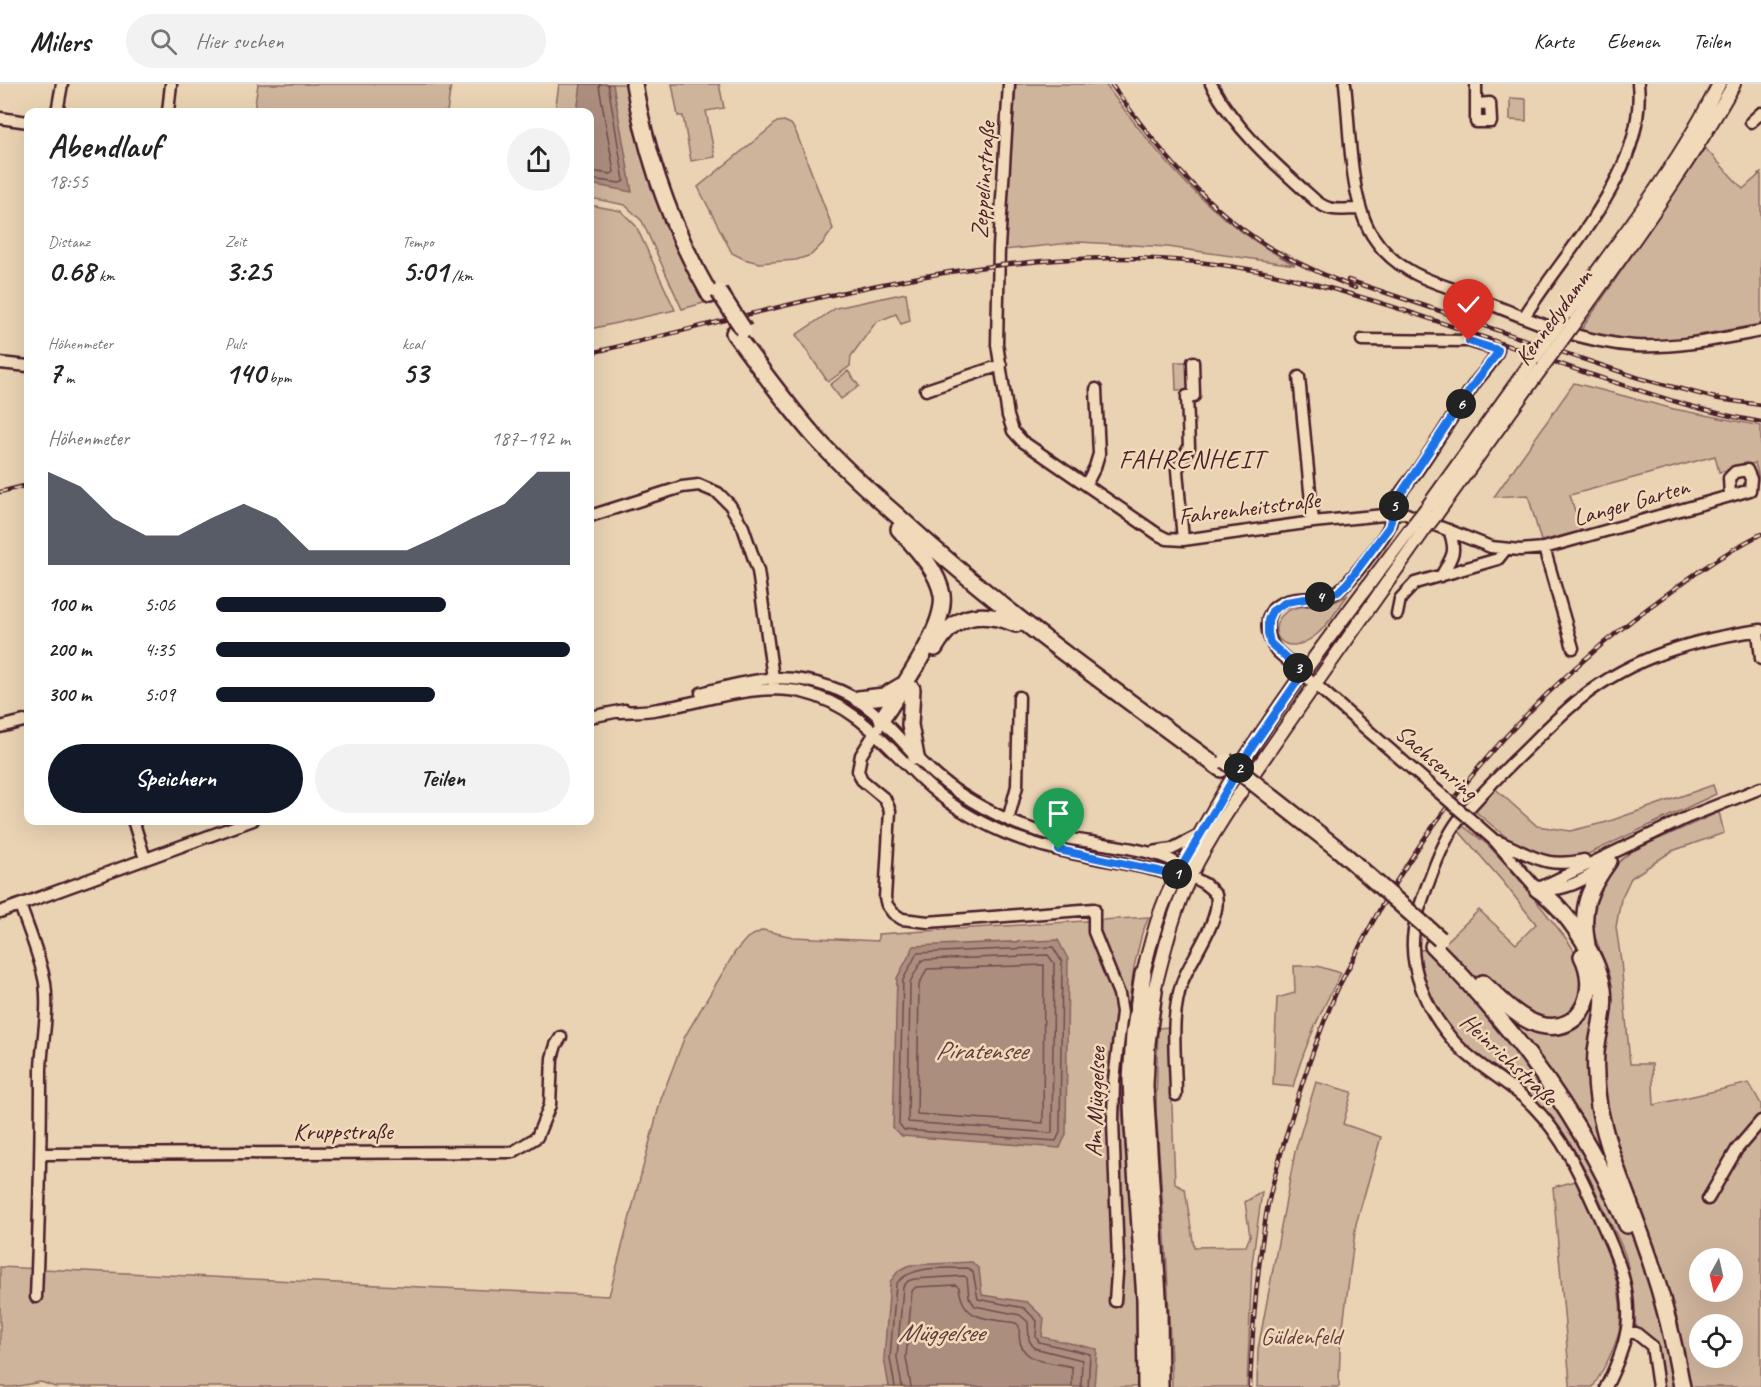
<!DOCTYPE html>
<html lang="de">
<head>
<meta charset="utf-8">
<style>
	:root { --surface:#fff; --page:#f2f2f2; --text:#222; --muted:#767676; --line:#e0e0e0; --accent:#111827 }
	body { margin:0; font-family:Caveat,sans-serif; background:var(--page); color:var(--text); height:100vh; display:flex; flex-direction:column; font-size:22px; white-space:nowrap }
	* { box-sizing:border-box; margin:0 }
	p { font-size:20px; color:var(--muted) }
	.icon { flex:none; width:33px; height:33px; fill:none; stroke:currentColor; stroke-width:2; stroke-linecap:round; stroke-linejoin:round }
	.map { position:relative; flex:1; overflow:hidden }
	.side { position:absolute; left:24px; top:24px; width:570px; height:717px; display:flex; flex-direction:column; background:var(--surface); border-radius:12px; box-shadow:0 6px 24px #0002 }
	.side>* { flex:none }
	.needle { width:39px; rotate:188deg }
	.buttons { position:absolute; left:1689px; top:1164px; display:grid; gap:12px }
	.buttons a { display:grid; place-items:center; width:54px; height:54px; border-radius:50%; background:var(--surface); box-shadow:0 6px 24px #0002; font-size:30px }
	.pin { position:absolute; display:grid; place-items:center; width:51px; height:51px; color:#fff; margin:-62px -26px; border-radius:50% 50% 50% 0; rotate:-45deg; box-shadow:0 0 6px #0007 }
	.pin .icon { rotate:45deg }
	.km { position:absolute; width:30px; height:30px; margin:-15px; border-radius:50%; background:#222; color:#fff; font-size:16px; line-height:30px; text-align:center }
	.round { display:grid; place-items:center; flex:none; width:63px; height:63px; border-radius:32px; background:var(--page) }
	.summary { display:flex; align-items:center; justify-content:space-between; height:102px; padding:0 24px }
	h1 { font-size:33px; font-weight:700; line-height:45px }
	.stats { display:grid; grid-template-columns:repeat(3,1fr); gap:9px; height:102px; padding:6px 24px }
	.stats div { display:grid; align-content:center }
	.stats b { font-size:30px; font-weight:700 }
	.stats small { font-size:16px; font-weight:400 }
	.stats p { font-size:16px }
	.chart { height:168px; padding:12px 24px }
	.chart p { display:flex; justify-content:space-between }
	.chart svg { width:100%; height:108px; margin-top:6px; fill:var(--accent); opacity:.7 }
	.primary-button { display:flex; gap:12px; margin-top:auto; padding:12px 24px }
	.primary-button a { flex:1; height:69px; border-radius:36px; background:var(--accent); color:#fff; font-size:24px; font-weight:700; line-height:69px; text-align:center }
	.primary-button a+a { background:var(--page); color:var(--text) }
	ul { padding:0 24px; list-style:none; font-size:20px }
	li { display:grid; grid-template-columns:96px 72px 1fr; align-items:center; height:45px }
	li i { height:15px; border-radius:8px; background:var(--accent) }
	header { display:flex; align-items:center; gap:36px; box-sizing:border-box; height:84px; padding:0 30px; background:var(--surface); border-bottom:2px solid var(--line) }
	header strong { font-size:28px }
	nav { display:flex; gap:33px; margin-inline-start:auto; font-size:21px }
	.search { width:420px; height:54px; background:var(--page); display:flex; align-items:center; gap:15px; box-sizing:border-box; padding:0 21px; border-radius:33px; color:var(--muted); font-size:22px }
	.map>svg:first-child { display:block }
</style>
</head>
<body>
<header>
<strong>Milers</strong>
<div class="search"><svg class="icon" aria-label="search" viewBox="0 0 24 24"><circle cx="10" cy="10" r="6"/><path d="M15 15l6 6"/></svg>Hier suchen</div>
<nav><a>Karte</a><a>Ebenen</a><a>Teilen</a></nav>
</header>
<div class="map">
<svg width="1761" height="1303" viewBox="0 0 1761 1303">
	<rect width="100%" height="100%" fill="#e9d3b3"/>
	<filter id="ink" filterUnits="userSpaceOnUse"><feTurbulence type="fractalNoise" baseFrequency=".0167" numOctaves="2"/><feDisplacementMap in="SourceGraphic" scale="12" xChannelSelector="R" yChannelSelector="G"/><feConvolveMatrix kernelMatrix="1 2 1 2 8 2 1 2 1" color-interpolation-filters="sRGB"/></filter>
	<g filter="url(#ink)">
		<path fill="#cfb49c" stroke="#8c6a64" stroke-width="1.5" fill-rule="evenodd" d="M258,0H451L447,28H254Z
			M559,0H632L644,78L690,188L707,218L682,225L642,137L625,121L590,114V28H555Z
			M672,0H719L724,24L706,27L715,73L691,77L683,32H678Z
			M1016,0H1105C1162,77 1209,135 1295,181L1168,163L1079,158L1004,166Z
			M1510,14L1526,15V37L1510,36Z
			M784,37L791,40L796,48L833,145L823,159L811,171L796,176L759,179L744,175L732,169L698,103L769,45L777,38Z
			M1705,64L1743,105L1761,89V240L1670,256H1633L1581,246Z
			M590,121L621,127L636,142L675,226L590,245Z
			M906,209L910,237L901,240L896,230L876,238L851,272L850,282L828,298L796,251L836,224Z
			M1175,278H1190L1191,306H1176Z
			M848,287L859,302L841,315L830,301Z
			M1574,299L1674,325L1761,342V401L1755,379L1719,388L1715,372L1570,411L1581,447L1541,457L1528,411L1494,413Z
			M1348,511C1338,523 1329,541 1316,551C1284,577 1262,546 1286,528C1296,521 1307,523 1318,522C1329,522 1338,516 1348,511Z
			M1489,699L1537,742L1570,747L1607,738L1713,701L1716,710L1584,772L1550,774L1531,768L1512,758L1469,722Z
			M1719,728L1724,749L1672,767L1631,794L1621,815L1616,843L1621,877L1630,980H1652L1654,1021L1749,999L1761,1020V1303H1661L1654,1261L1637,1248C1633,1225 1632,1193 1625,1171C1621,1159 1614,1146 1608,1134C1591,1096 1572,1055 1544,1024C1525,1004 1500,993 1478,975C1444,948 1424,908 1419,866L1439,865L1479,826L1516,860L1536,840L1504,799L1458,746L1463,742L1488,761L1518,794L1568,857L1581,878L1598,884L1606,881L1593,848L1594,824L1599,803L1613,783L1632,767ZM1700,1174H1732V1208H1700ZM1700,1240H1732V1274H1700Z
			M1149,833L1142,849L1134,883L1124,952L1120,997L1133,1161L1141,1220V1303H55L41,1298L13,1303H0V1183L609,1212L661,1015L685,952L735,868L747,854L763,846L793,853L878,857V850Z
			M1294,882H1317L1341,889C1322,925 1303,964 1293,1003L1273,1001L1277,914L1295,909Z
			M1169,943L1175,1100L1185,1105L1194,1163L1246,1162L1250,1152L1245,1118L1262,1108L1252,1180L1247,1303H1172L1167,1181L1156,1026L1158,944Z
			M1316,998L1352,1008L1343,1040L1381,1053L1356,1140L1340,1266L1339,1303H1257L1258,1265L1295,1068Z
			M1576,1097C1594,1139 1629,1201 1619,1248C1614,1267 1603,1286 1593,1303H1570V1298L1553,1103Z"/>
		<path fill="#ac8e7f" stroke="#85625d" stroke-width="1.5" d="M581,0H613L632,108L590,100V28H577Z
			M1058,856L1068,875L1066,1050L1060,1064L902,1052L893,1044L897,894L914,862Z
			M972,1178L979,1185L982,1211L1027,1218L1044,1234L1042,1253L1097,1265L1094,1303H889L884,1274L890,1198L899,1186L910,1181Z"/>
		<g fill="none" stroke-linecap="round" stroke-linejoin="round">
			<path stroke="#714b4d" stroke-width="1.5" d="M590,87L611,90L614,88L599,2L600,0
				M590,95L620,99L624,97L608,0
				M1053,863L1062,878L1060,1048L1056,1057L904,1046L899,1040L903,896L917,869Z
				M1048,871L1054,879L1052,1049L908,1038L910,898L922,876Z
				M1044,881L1043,1039L917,1030L919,901L927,885Z
				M895,1303L890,1274L896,1200C912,1180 945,1185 968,1184L973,1188L978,1215L1024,1224L1037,1237L1036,1253L1039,1258L1090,1270L1088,1303
				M902,1303L897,1273L903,1203L908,1197L914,1195L964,1192L967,1194L969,1213L975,1222L1020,1231L1028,1238L1029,1256L1034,1264L1082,1276L1081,1303
				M911,1303L906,1273L912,1207L916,1203L956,1201L959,1203C963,1238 987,1234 1016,1239L1019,1242C1020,1248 1018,1255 1021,1261C1028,1280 1055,1278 1072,1283V1303"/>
			<g stroke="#4a1f2b" stroke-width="15">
				<path id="minor" d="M1009,0L999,163L997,260L1008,332L1013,347L1022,357L1159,451L1167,455L1183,456L1313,438L1404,429L1491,463L1520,466L1544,464L1730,412L1750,406L1751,395L1747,386L1735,388L1729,394L1730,412
					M1211,0C1236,47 1277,82 1316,117C1331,129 1341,125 1359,125
					M1345,0C1350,44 1349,114 1372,151C1381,165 1393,177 1407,185C1425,197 1447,202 1466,210C1521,232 1576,258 1635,262C1678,264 1719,255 1761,247
					M1476,0C1476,13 1476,25 1476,38H1491L1490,19L1476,20
					M57,28L62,0
					M168,28L171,0
					M0,34L28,38
					M1751,38L1761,29
					M1524,233C1566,165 1647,87 1638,0
					M1362,256L1469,257L1498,266C1494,279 1482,289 1475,299C1455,328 1437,358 1417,387C1410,397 1401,406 1396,417C1391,425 1393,435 1389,443C1384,454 1348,501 1338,507C1320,520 1289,508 1273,525C1263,537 1268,556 1277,567L1435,705
					M0,279L28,282
					M1299,293L1313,438
					M926,306L1001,281
					M1086,401L1095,383L1099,370L1096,305
					M590,432L682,403L699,401L718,409L730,421L743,443L758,487L774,601
					M1183,456L1177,386L1189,363L1187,312H1194L1193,278
					M1544,464L1573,564
					M1441,492C1453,472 1457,468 1449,446
					M1397,530L1400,515L1415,499L1498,475L1506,465
					M1758,547L1761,575
					M701,609C749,597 780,586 830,603C875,617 897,656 930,686C952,707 978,722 1006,735C1025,744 1046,750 1066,754C1092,759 1152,765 1173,777C1178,780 1182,784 1186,789
					M618,628C631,627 645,628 659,625C703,618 757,598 802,608C857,621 883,658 921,695C945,718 974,736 1005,749C1051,768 1101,774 1150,785C1159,786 1167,790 1176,792C1181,793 1185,792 1190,793C1200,796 1210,803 1216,811C1222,834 1192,873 1183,896C1169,931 1176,974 1176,1011
					M590,633L625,626
					M0,643L28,636
					M878,644L861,671L858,687L862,696L885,715L890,727L885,814L887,821L893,829L902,835L928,838L1094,825V848L1119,910L1122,928L1114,996L1113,1037L1118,1176L1115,1217
					M1470,735L1494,756L1537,805C1561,808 1583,798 1602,783
					M133,736L145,775
					M1008,736L1017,702L1019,613
					M1497,757C1533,771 1543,785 1584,776
					M1153,768L1172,765L1199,751
					M1537,805L1688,733L1761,704
					M20,821C29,847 40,872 45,899C49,928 42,957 41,985C41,1061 39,1137 36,1213
					M0,828L253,736
					M42,1070L513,1068L537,1053L550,1021L552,974L556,961L561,953
					M1708,1115L1737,1065L1761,1037
					M1626,1249H1636L1652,1262L1658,1303
					M1606,1303C1616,1283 1627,1258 1628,1235C1630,1196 1612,1162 1597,1128C1580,1090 1563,1053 1534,1023C1509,997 1474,982 1451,954C1427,926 1408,884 1414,846C1417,827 1424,810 1431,792C1438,773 1446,753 1458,737C1475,716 1495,696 1514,677C1536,656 1557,633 1581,614C1634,572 1696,555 1761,546"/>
			</g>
			<g stroke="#4a1f2b" stroke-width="16">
				<path id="major" d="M1563,234C1618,158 1677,84 1719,0
					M1575,238C1631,160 1687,84 1734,0
					M1425,426L1532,277
					M1436,431L1544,281
					M1143,890C1149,864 1155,840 1165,816C1179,783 1198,754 1215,723C1273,623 1345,533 1414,440
					M1154,907C1164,868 1173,829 1190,793C1214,744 1247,699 1278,654C1326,584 1376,515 1425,445"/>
			</g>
			<g stroke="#4a1f2b" stroke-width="20">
				<path id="highway" d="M634,0C647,75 672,145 710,211
					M734,249C760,284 786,320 815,353C841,382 870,408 900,434C1000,526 1111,604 1221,685
					M935,564C954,529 982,526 1016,540
					M912,605L910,641L916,673
					M858,615L884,612L901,602
					M882,635C899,608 947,542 942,511C938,486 915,463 899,445
					M1537,805C1561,820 1592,864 1600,892C1609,919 1599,942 1596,968C1595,986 1596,1005 1599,1023C1608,1067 1626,1110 1642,1153C1660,1202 1673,1252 1682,1303
					M1587,861C1580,824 1588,806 1609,777
					M1433,862C1514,943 1583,1036 1627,1141
					M1143,890L1134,951L1131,995L1133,1042L1145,1215L1146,1303
					M1483,899C1499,914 1518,935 1540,941C1583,951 1599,905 1582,872
					M1154,907L1147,959L1145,1002L1159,1229L1160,1303"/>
			</g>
			<use href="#minor" stroke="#f0dab9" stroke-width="10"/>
			<use href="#major" stroke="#f0dab9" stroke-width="12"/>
			<use href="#highway" stroke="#f0dab9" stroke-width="15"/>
			<g stroke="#4a1f2b" stroke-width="4.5">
				<path id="rail" d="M1111,0C1156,62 1202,121 1267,162C1295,179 1325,191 1355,204
					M1348,196L1639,294L1719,315L1761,321
					M590,269C816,217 1052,137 1286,193C1388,217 1487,255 1586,289C1644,308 1701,328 1761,338
					M0,408L28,401
					M1250,1303C1252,1246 1257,1188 1266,1131C1271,1102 1280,1073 1288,1045C1301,1002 1315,958 1333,916C1339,900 1348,885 1356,870C1421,739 1519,623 1635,534C1675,504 1716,473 1761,450"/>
			</g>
			<use href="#rail" stroke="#f0dab9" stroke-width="2" stroke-dasharray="7" stroke-linecap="butt"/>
			<g stroke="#4a1f2b" stroke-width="15" stroke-linecap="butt">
				<path id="minor-bridge" d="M1435,705L1470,735"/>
			</g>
			<g stroke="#4a1f2b" stroke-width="16" stroke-linecap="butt">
				<path id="major-bridge" d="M1532,277L1563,234
					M1544,281L1575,238
					M1414,440L1425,426
					M1425,445L1436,431"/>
			</g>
			<g stroke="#4a1f2b" stroke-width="20" stroke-linecap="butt">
				<path id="highway-bridge" d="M719,208L744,246
					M1226,677L1338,765L1440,855"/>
			</g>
			<use href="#minor-bridge" stroke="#f0dab9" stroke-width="10"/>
			<use href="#major-bridge" stroke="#f0dab9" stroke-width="12"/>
			<use href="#highway-bridge" stroke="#f0dab9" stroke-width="15"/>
		</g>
	</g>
	<g fill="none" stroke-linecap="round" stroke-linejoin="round" filter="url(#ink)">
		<g stroke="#fff" stroke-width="12">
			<path id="route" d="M1059,766L1159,787L1176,792L1250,666L1303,589L1270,559L1268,549V536L1272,527L1286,518L1324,512L1338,508L1348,498L1389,443L1396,417L1476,297L1496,271L1498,266L1469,257"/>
		</g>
		<use href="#route" stroke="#1a73e8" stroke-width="8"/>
	</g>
	<g text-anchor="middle" stroke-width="5" stroke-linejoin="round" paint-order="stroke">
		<g font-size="24" fill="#4a1f2b" stroke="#f0dab9">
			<text transform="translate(983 96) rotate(-86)" y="8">Zeppelinstraße</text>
			<text transform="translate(1553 233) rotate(-54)" y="8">Kennedydamm</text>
			<text transform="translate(1631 418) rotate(-16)" y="8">Langer Garten</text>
			<text transform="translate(1249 424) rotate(-7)" y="8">Fahrenheitstraße</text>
			<text transform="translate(1437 678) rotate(41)" y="8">Sachsenring</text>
			<text transform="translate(1509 975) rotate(43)" y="8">Heinrichstraße</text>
			<text transform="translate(1095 1018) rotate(-88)" y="8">Am Müggelsee</text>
			<text x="343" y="1055">Kruppstraße</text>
		</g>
		<g font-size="24" fill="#653d42" stroke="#f0dab9">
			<text x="1301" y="1260">Güldenfeld</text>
		</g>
		<g font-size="26" letter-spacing="1.5" fill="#4a1f2b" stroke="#f0dab9">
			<text x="1192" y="384">FAHRENHEIT</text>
		</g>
		<g font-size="26" font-style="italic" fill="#623b40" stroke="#f0dab9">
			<text x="981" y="975">Piratensee</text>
			<text x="941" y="1257">Müggelsee</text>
		</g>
	</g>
</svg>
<div class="buttons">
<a><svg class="needle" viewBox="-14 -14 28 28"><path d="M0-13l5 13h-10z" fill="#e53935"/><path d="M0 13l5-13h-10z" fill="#767676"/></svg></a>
<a><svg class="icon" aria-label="locate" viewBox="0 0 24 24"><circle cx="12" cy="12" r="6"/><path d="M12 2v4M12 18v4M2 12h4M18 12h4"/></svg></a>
</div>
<div class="pin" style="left:1059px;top:766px;background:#1e9e55"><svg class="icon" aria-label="arrive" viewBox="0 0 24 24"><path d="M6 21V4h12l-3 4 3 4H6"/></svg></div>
<div class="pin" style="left:1469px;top:257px;background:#d93025"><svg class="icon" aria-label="check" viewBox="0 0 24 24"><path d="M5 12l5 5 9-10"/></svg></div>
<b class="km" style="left:1177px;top:790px">1</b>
<b class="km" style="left:1239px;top:684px">2</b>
<b class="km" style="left:1298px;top:584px">3</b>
<b class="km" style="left:1320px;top:513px">4</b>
<b class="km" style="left:1394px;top:422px">5</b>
<b class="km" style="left:1461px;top:320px">6</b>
<section class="side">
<div class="summary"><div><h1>Abendlauf</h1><p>18:55</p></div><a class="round"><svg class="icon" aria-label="share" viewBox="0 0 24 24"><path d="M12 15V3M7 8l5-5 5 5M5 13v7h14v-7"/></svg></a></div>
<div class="stats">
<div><p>Distanz</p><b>0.68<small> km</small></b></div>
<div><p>Zeit</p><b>3:25</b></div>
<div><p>Tempo</p><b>5:01<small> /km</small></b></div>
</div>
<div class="stats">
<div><p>Höhenmeter</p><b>7<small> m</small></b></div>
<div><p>Puls</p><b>140<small> bpm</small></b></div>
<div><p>kcal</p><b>53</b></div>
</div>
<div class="chart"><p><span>Höhenmeter</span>187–192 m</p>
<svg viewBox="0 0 160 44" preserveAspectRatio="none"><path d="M0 44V6L10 12L20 25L30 32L40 32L50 25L60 19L70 25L80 38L90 38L100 38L110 38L120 32L130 25L140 19L150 6L160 6V44z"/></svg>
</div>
<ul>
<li><b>100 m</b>5:06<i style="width:65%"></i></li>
<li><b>200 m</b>4:35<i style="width:100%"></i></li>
<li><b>300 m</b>5:09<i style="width:62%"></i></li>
</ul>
<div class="primary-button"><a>Speichern</a><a>Teilen</a></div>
</section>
</div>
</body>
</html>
